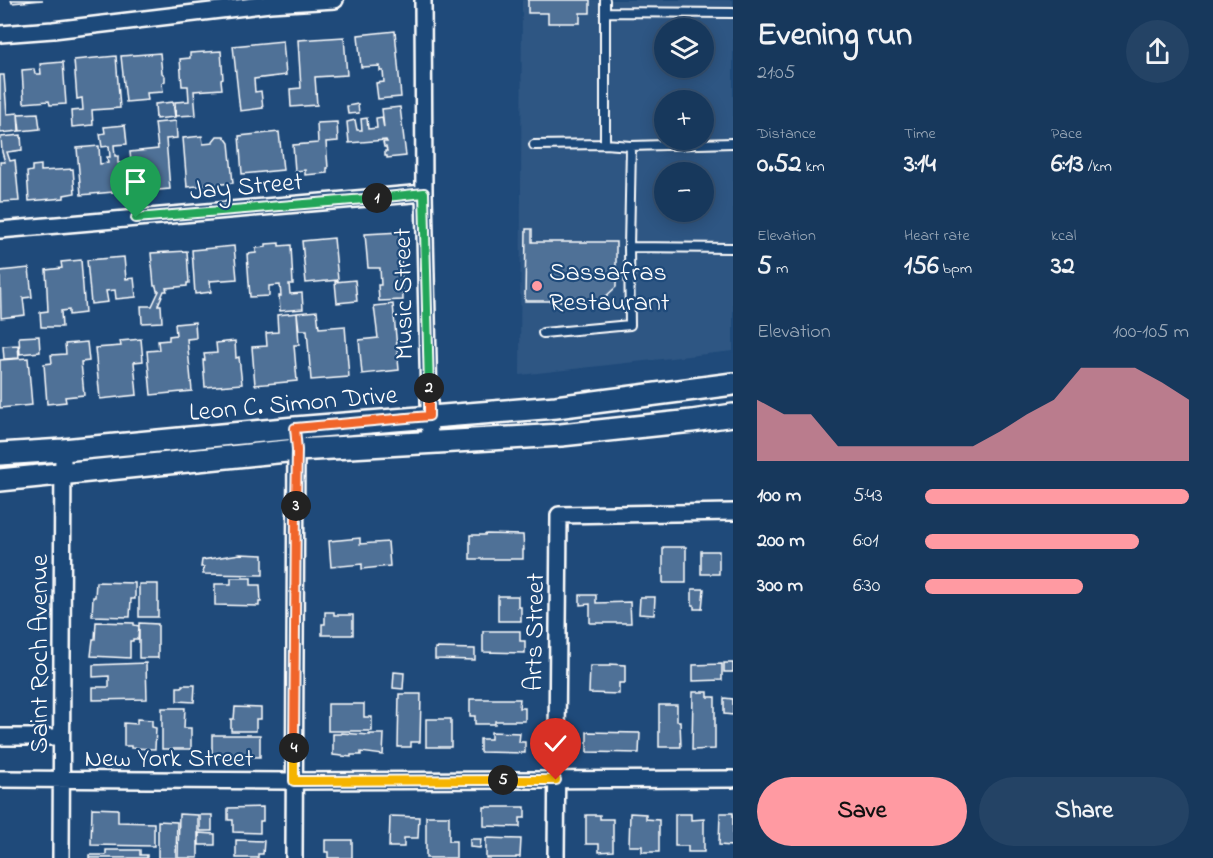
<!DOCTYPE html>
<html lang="en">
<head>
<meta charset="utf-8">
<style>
	:root { --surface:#17385c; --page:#244365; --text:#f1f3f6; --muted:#9eacbb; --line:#365272; --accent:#ff9aa2 }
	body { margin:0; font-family:"Indie Flower",sans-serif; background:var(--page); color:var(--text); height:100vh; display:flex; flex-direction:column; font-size:22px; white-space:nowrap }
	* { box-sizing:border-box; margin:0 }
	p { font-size:20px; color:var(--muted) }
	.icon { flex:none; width:33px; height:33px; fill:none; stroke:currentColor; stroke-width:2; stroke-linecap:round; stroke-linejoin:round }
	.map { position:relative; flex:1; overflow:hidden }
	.sheet { display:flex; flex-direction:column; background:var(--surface); width:480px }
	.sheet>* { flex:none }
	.tools { position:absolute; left:654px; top:18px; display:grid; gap:12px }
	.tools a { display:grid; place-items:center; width:60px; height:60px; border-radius:50%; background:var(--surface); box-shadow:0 3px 15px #0003,0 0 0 2px var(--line); font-size:30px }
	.pin { position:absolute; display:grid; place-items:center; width:51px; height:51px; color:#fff; margin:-62px -26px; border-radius:50% 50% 50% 0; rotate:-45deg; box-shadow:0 0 6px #0007 }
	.pin .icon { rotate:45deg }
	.km { position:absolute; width:30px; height:30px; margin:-15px; border-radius:50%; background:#222; color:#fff; font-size:16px; line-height:30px; text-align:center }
	.round { display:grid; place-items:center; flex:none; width:63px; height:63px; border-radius:32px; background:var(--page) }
	.overview { display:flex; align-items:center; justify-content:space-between; height:102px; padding:0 24px }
	h1 { font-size:33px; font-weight:800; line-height:45px }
	.figures { display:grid; grid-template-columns:repeat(3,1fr); gap:9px; height:102px; padding:6px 24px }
	.figures div { display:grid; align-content:center }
	.figures b { font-size:26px; font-weight:800 }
	.figures small { font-size:16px; font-weight:400 }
	.figures p { font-size:16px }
	.chart { height:168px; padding:12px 24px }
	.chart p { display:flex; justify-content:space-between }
	.chart svg { width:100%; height:108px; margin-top:6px; fill:var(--accent); opacity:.7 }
	.cta { display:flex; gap:12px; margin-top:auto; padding:12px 24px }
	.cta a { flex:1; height:69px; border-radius:36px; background:var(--accent); color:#111; font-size:24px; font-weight:800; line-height:69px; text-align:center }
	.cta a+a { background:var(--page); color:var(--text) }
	ul { padding:0 24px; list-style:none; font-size:20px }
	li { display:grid; grid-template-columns:96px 72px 1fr; align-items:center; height:45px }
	li i { height:15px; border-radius:8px; background:var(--accent) }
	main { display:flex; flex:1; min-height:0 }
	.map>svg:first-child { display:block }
</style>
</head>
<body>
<main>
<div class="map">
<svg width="733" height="858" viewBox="0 0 733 858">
	<rect width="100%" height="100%" fill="#1f4a7a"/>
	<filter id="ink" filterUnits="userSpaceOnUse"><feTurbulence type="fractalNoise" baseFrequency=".0167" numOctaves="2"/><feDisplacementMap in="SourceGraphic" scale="12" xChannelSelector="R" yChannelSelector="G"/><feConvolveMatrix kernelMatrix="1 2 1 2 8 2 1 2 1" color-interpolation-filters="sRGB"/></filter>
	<g filter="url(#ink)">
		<path fill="#2e5683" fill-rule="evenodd" d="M522,0H733V351L520,375ZM664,28H704V68H664ZM664,100H704V140H664ZM664,172H704V212H664Z"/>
		<path fill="#507197" stroke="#fff" stroke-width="1.5" d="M11,0H43L12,3Z
			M528,0H590V13H580V23H548V13H528Z
			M395,31L401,97L378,99L376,83L384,82L383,71H380V66L361,67L358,35Z
			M344,37L347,75L315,77L317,105L291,107L290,89L301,88L298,40Z
			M283,41L286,75L254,79L255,92L261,91L263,108L240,111L233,46Z
			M221,51L223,79L221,80L222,89L194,91L196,115L176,116L175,102L189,101L188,86H182L180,59L190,58V53Z
			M160,53L162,73L165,76V81L162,83L163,92L147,93L148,100L126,102L121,56Z
			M116,56L120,108L92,110L93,125L72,127L71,111L83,110L82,98L77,99L74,60Z
			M63,62L66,104L50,105L49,101L24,103L22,70L34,69L35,74H41L40,64Z
			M0,75H4L7,114L18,113L19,131L0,133Z
			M173,102L175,117L156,119L155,104Z
			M358,104L359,113L348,114L347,106Z
			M400,107L406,156L387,158V156H385V151H387L386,147H384L383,142H387L386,140L349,143L347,122L355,120L357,130H362L361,119L367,118L368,129L377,128L376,118L382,117L384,128L382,109Z
			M38,113L40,129L20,131L18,114Z
			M176,121L177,138L166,139L170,189L134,192L130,152L158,149L155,123Z
			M337,122L338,141L326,142L328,168H327V173L305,175V170L295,171L293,145L318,143L317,123Z
			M125,125L127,144L114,145L115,156H118V163H121L124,191L81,195L77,148L99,146L100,164L108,163L107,157H110L109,146L102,147L100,134L105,133L104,127Z
			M279,132L283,170L242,174L239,136Z
			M21,135L22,150L7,152L10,161L15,160L19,201L0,202V162H5L2,152L1,137Z
			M202,136L203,144L213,143V141L217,136H224L229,143L233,183L187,187L183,138Z
			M41,165V171L73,169L75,193L64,195V198L29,201L27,172L32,171V166Z
			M526,229H532V242H616V287L601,301H525Z
			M400,232L403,300L379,301L378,285H381L380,268H368L365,234Z
			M334,238L338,280L306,283L302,241Z
			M279,243V246L291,245L293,284H289L290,294L302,293L303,309L280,311L279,296H281L280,285L269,286V296L250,297L247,254L256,253V248L266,247V244Z
			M234,246L237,279L210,281L211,292L195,294L192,250Z
			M187,251L189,283H187V286L166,288L167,291H164L158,305H161L162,322L142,323L141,306H152L159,291H157L156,286H154L151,253Z
			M124,257L126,279L134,278L136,297L116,299L115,290L106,291L108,302L91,304L87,260Z
			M81,260L85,313L69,315V310L61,311L62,327H41L40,312L48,311L46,270L62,268L61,262Z
			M29,268L32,297L23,298L25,315L1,318L0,271Z
			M355,280L357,301L337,303L335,282Z
			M393,304L399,370L362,374L359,340L378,338L374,306Z
			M317,311L319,328L345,326L349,377L311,380L307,330H299L297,313Z
			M297,313L299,345H294L297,381L255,385L252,347L267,346L266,333L278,332L277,315Z
			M195,322L196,338L187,339L192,391L151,395L147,351L159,350L158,341L169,340V336L176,335L175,324Z
			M39,336L40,352L20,354L19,337Z
			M141,339L143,361L134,362L137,395L100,399L95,348L121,346L120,341Z
			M235,341L236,358L239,357L242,384L205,387L203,360H205L204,354L217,353L216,343Z
			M87,342L89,361L81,362L84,395L65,397L66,402L47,404L44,364L52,363L51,355L66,354L65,344Z
			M18,345L19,358L4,359L3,346Z
			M28,358L32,405L0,408V360Z
			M486,534L523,535L524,550H523V559H470V535H485Z
			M360,538V544L388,542L390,566L362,569V564L331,567L329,541Z
			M663,547H686V583H663Z
			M701,551H719V574H701Z
			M240,554L263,555V575L203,574L204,567H201L202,560Z
			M231,578H251V585H260L261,602H259V606L215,605V584H231Z
			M96,582L135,583V599H131L130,617L92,616L93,597H95Z
			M139,584H158V617H139Z
			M692,589H704L702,609H694V605H692Z
			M580,595H596V603L630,602L631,623H590V604L580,605Z
			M498,596H518V607H521V621H498Z
			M640,597H655L654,615L639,614Z
			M325,612H334V615H353V635H322V624H325Z
			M96,622L134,623V625L139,626L138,639H133V641H130V658L91,656L93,639H95Z
			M139,623L158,624V658H139Z
			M483,631H520V641H525V653L483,652Z
			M435,648L475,649V660L435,659Z
			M146,663L147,699L93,700V687H109V676L93,677V665Z
			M724,663H733V672H724Z
			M610,664L625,665V683H619V694L589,693L590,666H610Z
			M722,664V680L693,681V665Z
			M394,672L404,673L403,689L393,688Z
			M182,685H195L194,702L177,701V687H182Z
			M693,692H708V697H715V749L692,750Z
			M399,694H421L420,742H411V747H398Z
			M724,698L733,699V715L724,714Z
			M470,699H520L519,708H525V721H495V724H475V716H470Z
			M328,704H364V717H372V731H328Z
			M659,705H677V721H680L681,747H659Z
			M235,707L261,708V719H256V731H231V719H234Z
			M162,708H185L184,728H191V749H162Z
			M137,719L152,720V727L156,728L155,749L131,748V746H124V723L137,724Z
			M426,719H451V747H426Z
			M491,732L520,733L519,742H525V753L480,752V739H491Z
			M587,732L640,733L639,753L587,752Z
			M341,733L370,735V734H384L383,755L361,752V755H351V757L333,755V734H341Z
			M212,735H260V757L212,756Z
			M263,807V821H260V833L233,832V820H228V808Z
			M484,807H525V818H520V827L484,826Z
			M92,808L118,809V822L154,823V846L91,845Z
			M630,813L646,814V819L659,820V852H642V846H629Z
			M720,813H733V852L732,846L719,845Z
			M179,814L198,815V858H178Z
			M675,814H691V820L704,819V852H688V846H675Z
			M200,815H212V831H200Z
			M586,815H600V819H613V851L599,852V844H586Z
			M390,816L419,817L418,838H404V847H389Z
			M426,816H449V841H456V858H426Z
			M158,821L177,822L176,858H158Z
			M199,833L215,834V845H199Z
			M486,838L521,839L520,857H516V858H486Z
			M470,839H481L480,848L470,847Z
			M236,840L264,841L263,854H258V858H236Z
			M325,840H352V858H328V852H325Z
			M106,850H140V855H147V858H89V855H106Z"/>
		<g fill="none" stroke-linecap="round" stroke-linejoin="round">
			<g stroke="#fff" stroke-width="12">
				<path id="service" d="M605,12L733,13
					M605,144V0
					M534,145L605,144L631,146L733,143
					M629,247L733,248
					M543,333L630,325L629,247L631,146"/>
			</g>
			<g stroke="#fff" stroke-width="20">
				<path id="minor" d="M423,0L424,193L430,442
					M0,34L53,30L270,4L335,0
					M0,230L424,193
					M0,737H61
					M0,779L294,781L733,779
					M61,858L63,450
					M294,858L296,441
					M556,858L559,515L733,512"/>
			</g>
			<g stroke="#fff" stroke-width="26">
				<path id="secondary" d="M0,454L63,450L295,428L556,407L733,384
					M0,480L297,450L561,435L692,421L733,415"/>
			</g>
			<use href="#service" stroke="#1f4a7a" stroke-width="8"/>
			<use href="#minor" stroke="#1f4a7a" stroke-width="15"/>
			<use href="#secondary" stroke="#1f4a7a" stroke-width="21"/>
		</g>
	</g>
	<g fill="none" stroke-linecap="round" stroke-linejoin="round" filter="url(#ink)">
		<g stroke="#fff" stroke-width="12">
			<path id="split-1" d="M136,218L377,198"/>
		</g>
		<g stroke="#fff" stroke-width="12">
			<path id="split-2" d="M377,198L424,193L429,388"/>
		</g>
		<g stroke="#fff" stroke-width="12">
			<path id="split-3" d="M296,506L297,450L295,428L429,416V388"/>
		</g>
		<g stroke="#fff" stroke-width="12">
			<path id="split-4" d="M294,748L296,506"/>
		</g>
		<g stroke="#fff" stroke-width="12">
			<path id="split-5" d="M294,748V781L503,780"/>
		</g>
		<g stroke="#fff" stroke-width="12">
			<path id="split-6" d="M503,780H556"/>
		</g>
		<use href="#split-1" stroke="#22a559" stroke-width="8"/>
		<use href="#split-2" stroke="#22a559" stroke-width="8"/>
		<use href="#split-3" stroke="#f0652b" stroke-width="8"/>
		<use href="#split-4" stroke="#f0652b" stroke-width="8"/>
		<use href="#split-5" stroke="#f5b400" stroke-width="8"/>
		<use href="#split-6" stroke="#f5b400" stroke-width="8"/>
	</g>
	<circle fill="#ff9aa2" stroke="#1f4a7a" stroke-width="2" cx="537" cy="286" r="6"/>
	<g text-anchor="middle" stroke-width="4.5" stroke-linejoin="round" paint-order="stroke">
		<g font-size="26" fill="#fff" stroke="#1f4a7a">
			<text transform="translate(246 185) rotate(-5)" y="9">Jay Street</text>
			<text transform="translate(402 294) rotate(-91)" y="9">Music Street</text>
			<text transform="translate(293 402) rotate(-5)" y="9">Leon C. Simon Drive</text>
			<text transform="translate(533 632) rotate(-89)" y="9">Arts Street</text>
			<text transform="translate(38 654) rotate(-90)" y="9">Saint Roch Avenue</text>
			<text x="169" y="766">New York Street</text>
		</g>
		<g font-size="26" fill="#fff" stroke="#1f4a7a" text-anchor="start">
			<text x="549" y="280">Sassafras<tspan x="549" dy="30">Restaurant</tspan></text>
		</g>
	</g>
</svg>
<div class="tools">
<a><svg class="icon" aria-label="layers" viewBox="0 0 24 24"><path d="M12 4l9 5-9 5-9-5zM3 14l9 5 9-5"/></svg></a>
<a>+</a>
<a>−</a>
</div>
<div class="pin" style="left:136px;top:218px;background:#1e9e55"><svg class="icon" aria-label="arrive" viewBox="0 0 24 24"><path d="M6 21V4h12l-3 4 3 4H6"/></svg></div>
<div class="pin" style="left:556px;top:780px;background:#d93025"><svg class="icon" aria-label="check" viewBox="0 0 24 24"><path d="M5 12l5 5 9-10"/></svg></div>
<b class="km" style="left:377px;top:198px">1</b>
<b class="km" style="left:429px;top:388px">2</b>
<b class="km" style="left:296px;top:506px">3</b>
<b class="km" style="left:294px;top:748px">4</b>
<b class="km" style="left:503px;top:780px">5</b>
</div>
<section class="sheet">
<div class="overview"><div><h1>Evening run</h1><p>21:05</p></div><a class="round"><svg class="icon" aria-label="share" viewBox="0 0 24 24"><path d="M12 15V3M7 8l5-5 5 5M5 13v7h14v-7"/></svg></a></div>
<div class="figures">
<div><p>Distance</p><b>0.52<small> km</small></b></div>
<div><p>Time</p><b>3:14</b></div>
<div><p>Pace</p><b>6:13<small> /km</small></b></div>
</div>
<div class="figures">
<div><p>Elevation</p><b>5<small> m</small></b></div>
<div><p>Heart rate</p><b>156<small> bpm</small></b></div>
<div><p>kcal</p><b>32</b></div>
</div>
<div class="chart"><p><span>Elevation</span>100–105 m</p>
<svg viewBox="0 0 160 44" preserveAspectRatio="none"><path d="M0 44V19L10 25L20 25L30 38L40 38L50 38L60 38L70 38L80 38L90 32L100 25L110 19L120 6L130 6L140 6L150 12L160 19V44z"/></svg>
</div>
<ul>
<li><b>100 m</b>5:43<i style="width:100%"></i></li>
<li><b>200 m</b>6:01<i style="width:81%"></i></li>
<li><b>300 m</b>6:30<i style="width:60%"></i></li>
</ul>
<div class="cta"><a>Save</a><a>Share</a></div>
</section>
</main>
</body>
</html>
